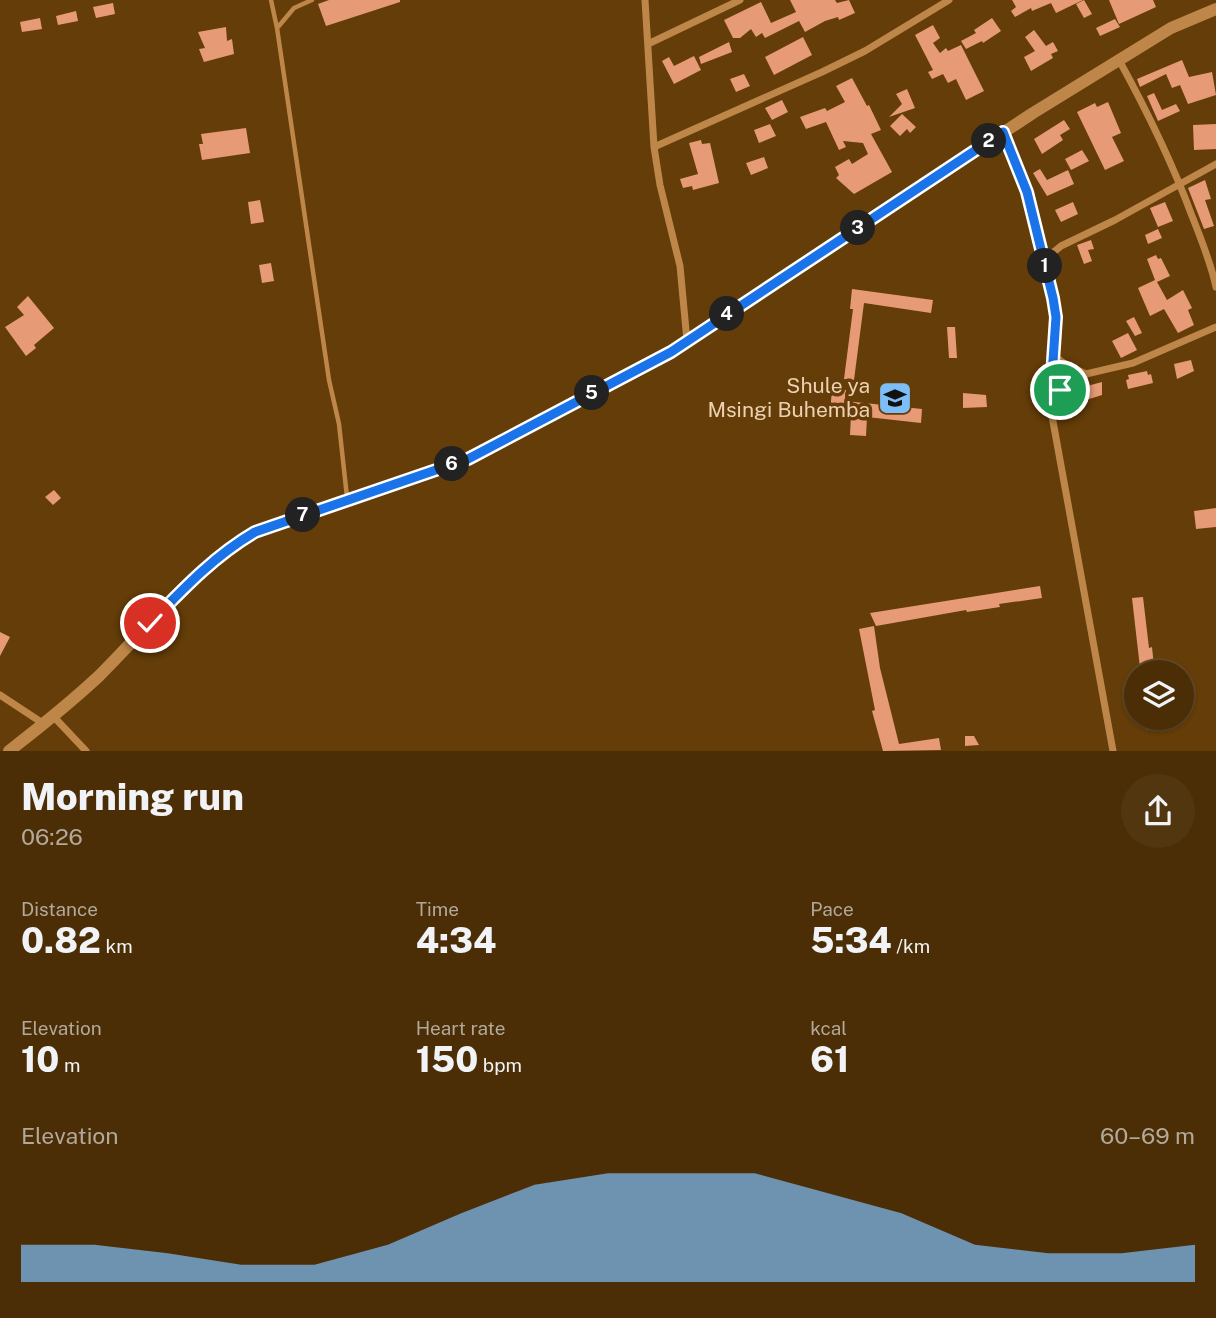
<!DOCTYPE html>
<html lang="en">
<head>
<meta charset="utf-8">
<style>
	:root { --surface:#4b2e06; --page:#523610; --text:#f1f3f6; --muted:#b2a89b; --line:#624a28; --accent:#7dbef9 }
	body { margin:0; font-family:"Public Sans",sans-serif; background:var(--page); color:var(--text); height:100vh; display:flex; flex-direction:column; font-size:26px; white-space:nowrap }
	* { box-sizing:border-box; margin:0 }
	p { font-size:23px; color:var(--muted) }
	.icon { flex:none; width:38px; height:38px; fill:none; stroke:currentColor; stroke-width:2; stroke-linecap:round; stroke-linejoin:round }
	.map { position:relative; height:751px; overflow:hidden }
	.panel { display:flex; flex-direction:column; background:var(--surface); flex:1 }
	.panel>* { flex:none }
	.buttons { position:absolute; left:1124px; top:660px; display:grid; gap:14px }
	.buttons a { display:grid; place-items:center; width:70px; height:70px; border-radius:50%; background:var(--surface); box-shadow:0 2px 5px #0004,0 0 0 2px var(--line); font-size:35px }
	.pin { position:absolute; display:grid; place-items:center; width:60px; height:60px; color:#fff; margin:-30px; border:4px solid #fff; border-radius:50%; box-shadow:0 2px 7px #0007 }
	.km { position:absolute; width:35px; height:35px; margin:-18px; border-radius:50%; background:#222; color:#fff; font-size:19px; line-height:35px; text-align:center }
	.round { display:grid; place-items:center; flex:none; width:74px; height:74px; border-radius:37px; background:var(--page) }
	.headline { display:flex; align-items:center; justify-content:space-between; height:119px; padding:0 21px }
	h1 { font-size:38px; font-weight:800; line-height:52px }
	.metrics { display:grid; grid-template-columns:repeat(3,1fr); gap:10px; height:119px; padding:7px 21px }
	.metrics div { display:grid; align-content:center }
	.metrics b { font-size:35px; font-weight:800 }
	.metrics small { font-size:19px; font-weight:400 }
	.metrics p { font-size:19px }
	.chart { height:196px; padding:14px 21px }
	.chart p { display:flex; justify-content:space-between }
	.chart svg { width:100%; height:126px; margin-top:7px; fill:var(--accent); opacity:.7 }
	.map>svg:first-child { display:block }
</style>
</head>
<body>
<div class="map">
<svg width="1216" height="751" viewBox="0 0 1216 751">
	<rect width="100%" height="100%" fill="#643d08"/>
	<path fill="#e69b76" d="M329,0H400V2L326,26L318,4Z
		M790,0H835L837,3L849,0L855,13L839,20L838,17L825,21L805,32L799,21L765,38L762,33L756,37L751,29L740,38H733L724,20L761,2L771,23L796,12Z
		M1012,0H1083L1056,13L1051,3L1032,11L1031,8L1015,17L1011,11L1016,7Z
		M1084,0L1092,14L1084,18L1076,4Z
		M1109,0H1153L1156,7L1119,24Z
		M113,3L115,14L96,18L93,7Z
		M76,11L78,21L58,25L56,16Z
		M40,18L42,29L22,32L20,22Z
		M992,18L1001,31L983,43L982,41L966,49L961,41L976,33L974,30Z
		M1115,19L1120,27L1100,36L1096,28Z
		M933,25L940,38L933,43L940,53L946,48L948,51L961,45L984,91L966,100L956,79L948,83L943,74L932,79L928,72L933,70L915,35Z
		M226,27L227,41L232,39L234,54L204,62L199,49L205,48L198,32Z
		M1034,30L1046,46L1053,42L1058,51L1051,54L1053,58L1031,71L1024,57L1035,51L1025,37Z
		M803,37L812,55L774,75L765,57Z
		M729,42L732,52L701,64L699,57Z
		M694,56L701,70L674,84L662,61L669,57L674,66Z
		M1182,60L1189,77L1212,72L1216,95L1188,104L1180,85L1172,88L1166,74L1140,87L1137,79Z
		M744,74L750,86L736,92L730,79Z
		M852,78L867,106L869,105L881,130L871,134L892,172L854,194L836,178L839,175L835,167L849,159L852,164L868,154L863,143L843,141L846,147L839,150L826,122L806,129L800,117L825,108L827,111L845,102L836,86Z
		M907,89L915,108L889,117L902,104L896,94Z
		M1154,93L1162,110L1176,104L1180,111L1158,121L1147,96Z
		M782,100L788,112L772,120L765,108Z
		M1108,102L1121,133L1112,137L1124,161L1105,170L1077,112L1095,103L1097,107Z
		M902,114L916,127L910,133L907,129L900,136L890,126Z
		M1064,120L1070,129L1060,135L1063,140L1042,154L1034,139Z
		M770,124L776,136L759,143L754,130Z
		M1216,124V149L1194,150L1193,125Z
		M246,128L250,153L202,160L199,144H203L201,134Z
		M701,140L702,144L710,143L719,183L693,190L692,186L683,188L680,179L698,174L689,143Z
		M1082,150L1089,161L1071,170L1065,159Z
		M764,157L768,168L751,175L746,163Z
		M1040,169L1047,180L1068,170L1074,184L1047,196L1033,173Z
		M1205,180L1211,199L1205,200L1214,226L1204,229L1188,188Z
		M260,200L264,222L251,224L248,202Z
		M1073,202L1078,214L1061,222L1055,210Z
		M1165,202L1173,221L1158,227L1150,208Z
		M1158,229L1162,238L1148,244L1145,235Z
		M1091,240L1094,249L1088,250L1092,261L1084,264L1077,245Z
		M1156,255L1158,259L1161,258L1170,276L1157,282L1167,300L1183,290L1192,308L1188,310L1194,325L1178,333L1164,309L1150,316L1138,288L1155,280L1147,259Z
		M271,263L274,281L262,283L259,265Z
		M852,289L933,300L931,313L864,303L854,380L844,379L853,309H850Z
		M28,296L54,328L34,345L36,348L26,356L5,327L24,315L17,307Z
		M1134,317L1142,333L1135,336L1126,321Z
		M947,327H955L957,358H949Z
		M1128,333L1137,350L1121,358L1112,341Z
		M1191,360L1194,371L1177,379L1174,364Z
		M1147,371L1148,375L1151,374L1153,383L1128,389L1126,380L1129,379L1128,375Z
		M1102,382V395L1080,402L1076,389Z
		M832,389L846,390L845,401L922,409L921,423L867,417L866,436L850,435L851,414L830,413Z
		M963,393L986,395L987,407L963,408Z
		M54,490L61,498L53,505L45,497Z
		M1216,508V527L1196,529L1194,511Z
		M1040,586L1042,598L999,604L1000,607L967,612L966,610L876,626L870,613Z
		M1143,597L1149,648L1152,647L1154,666L1140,668L1132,598Z
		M874,626L880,668L899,744L939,738L941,750L883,751L872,711L875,710L859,629Z
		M0,632L10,637L0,656Z
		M1145,718H1157L1158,729L1146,730Z
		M965,736H974L979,745L965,746Z"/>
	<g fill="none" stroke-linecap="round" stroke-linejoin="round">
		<path stroke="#be8749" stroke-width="4.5" d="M271,0L277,28L329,380L339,424L347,497
			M278,27L294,8L312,0"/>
		<path stroke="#be8749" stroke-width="7" d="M645,0L654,147L660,185L680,266L687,341
			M648,44L740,0
			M1119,60C1147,111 1172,162 1192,216C1201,239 1211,263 1216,287
			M1003,133L1027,192L1053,298L1056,317L1050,405L1113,751
			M654,147L822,72L865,51L949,0
			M1044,260L1061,246L1115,220L1216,164
			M1053,355L1065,364L1086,374L1133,363L1216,327
			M1050,404L1067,383L1086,374
			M0,695L44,724
			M54,717L86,751"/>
		<path stroke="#be8749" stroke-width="12" d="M9,751C40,727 70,703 99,676C149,626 194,569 255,532L468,459L671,352L1033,113L1171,28L1216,9"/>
	</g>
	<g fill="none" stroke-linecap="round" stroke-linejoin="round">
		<g stroke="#fff" stroke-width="14">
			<path id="route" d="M150,623C183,589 214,556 255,532L468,459L671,352L1003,132L1027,192L1053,298L1056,317L1050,405L1060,390"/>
		</g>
		<use href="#route" stroke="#1a73e8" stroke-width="9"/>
	</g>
	<defs>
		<g id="school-square" transform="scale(1.75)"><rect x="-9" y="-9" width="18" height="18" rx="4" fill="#7dbef9" stroke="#643d08"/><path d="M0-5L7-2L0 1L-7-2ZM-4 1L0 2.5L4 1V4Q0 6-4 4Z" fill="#111"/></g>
	</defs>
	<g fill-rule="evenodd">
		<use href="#school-square" x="895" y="398"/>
	</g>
	<g text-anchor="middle" stroke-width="7" stroke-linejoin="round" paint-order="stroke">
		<g font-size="21" fill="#eed1b3" stroke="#643d08" text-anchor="end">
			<text x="870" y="393">Shule ya<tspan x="870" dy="24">Msingi Buhemba</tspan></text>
		</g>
	</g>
</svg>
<div class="buttons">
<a><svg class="icon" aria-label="layers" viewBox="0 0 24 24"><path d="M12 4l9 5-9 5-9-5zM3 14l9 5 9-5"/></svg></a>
</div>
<div class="pin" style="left:1060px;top:390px;background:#1e9e55"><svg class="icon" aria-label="arrive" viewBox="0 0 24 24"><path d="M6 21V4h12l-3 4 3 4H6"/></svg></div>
<div class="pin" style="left:150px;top:623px;background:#d93025"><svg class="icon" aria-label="check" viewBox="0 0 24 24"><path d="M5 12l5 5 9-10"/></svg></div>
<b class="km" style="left:1045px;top:266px">1</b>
<b class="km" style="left:989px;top:141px">2</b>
<b class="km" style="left:858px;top:228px">3</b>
<b class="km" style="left:727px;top:314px">4</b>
<b class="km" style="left:592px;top:393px">5</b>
<b class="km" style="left:452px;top:464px">6</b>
<b class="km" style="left:303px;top:515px">7</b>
</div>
<section class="panel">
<div class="headline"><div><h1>Morning run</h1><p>06:26</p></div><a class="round"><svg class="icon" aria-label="share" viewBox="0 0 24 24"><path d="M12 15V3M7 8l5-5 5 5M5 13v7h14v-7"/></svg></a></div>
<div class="metrics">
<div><p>Distance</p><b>0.82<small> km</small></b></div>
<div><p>Time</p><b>4:34</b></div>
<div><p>Pace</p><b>5:34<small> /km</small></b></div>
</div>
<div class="metrics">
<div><p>Elevation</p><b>10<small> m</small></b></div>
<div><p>Heart rate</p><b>150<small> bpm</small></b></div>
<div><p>kcal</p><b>61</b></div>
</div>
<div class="chart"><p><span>Elevation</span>60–69 m</p>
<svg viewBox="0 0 160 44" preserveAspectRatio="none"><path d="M0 44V31L10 31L20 34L30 38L40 38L50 31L60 20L70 10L80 6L90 6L100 6L110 13L120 20L130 31L140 34L150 34L160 31V44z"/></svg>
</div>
</section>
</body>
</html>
